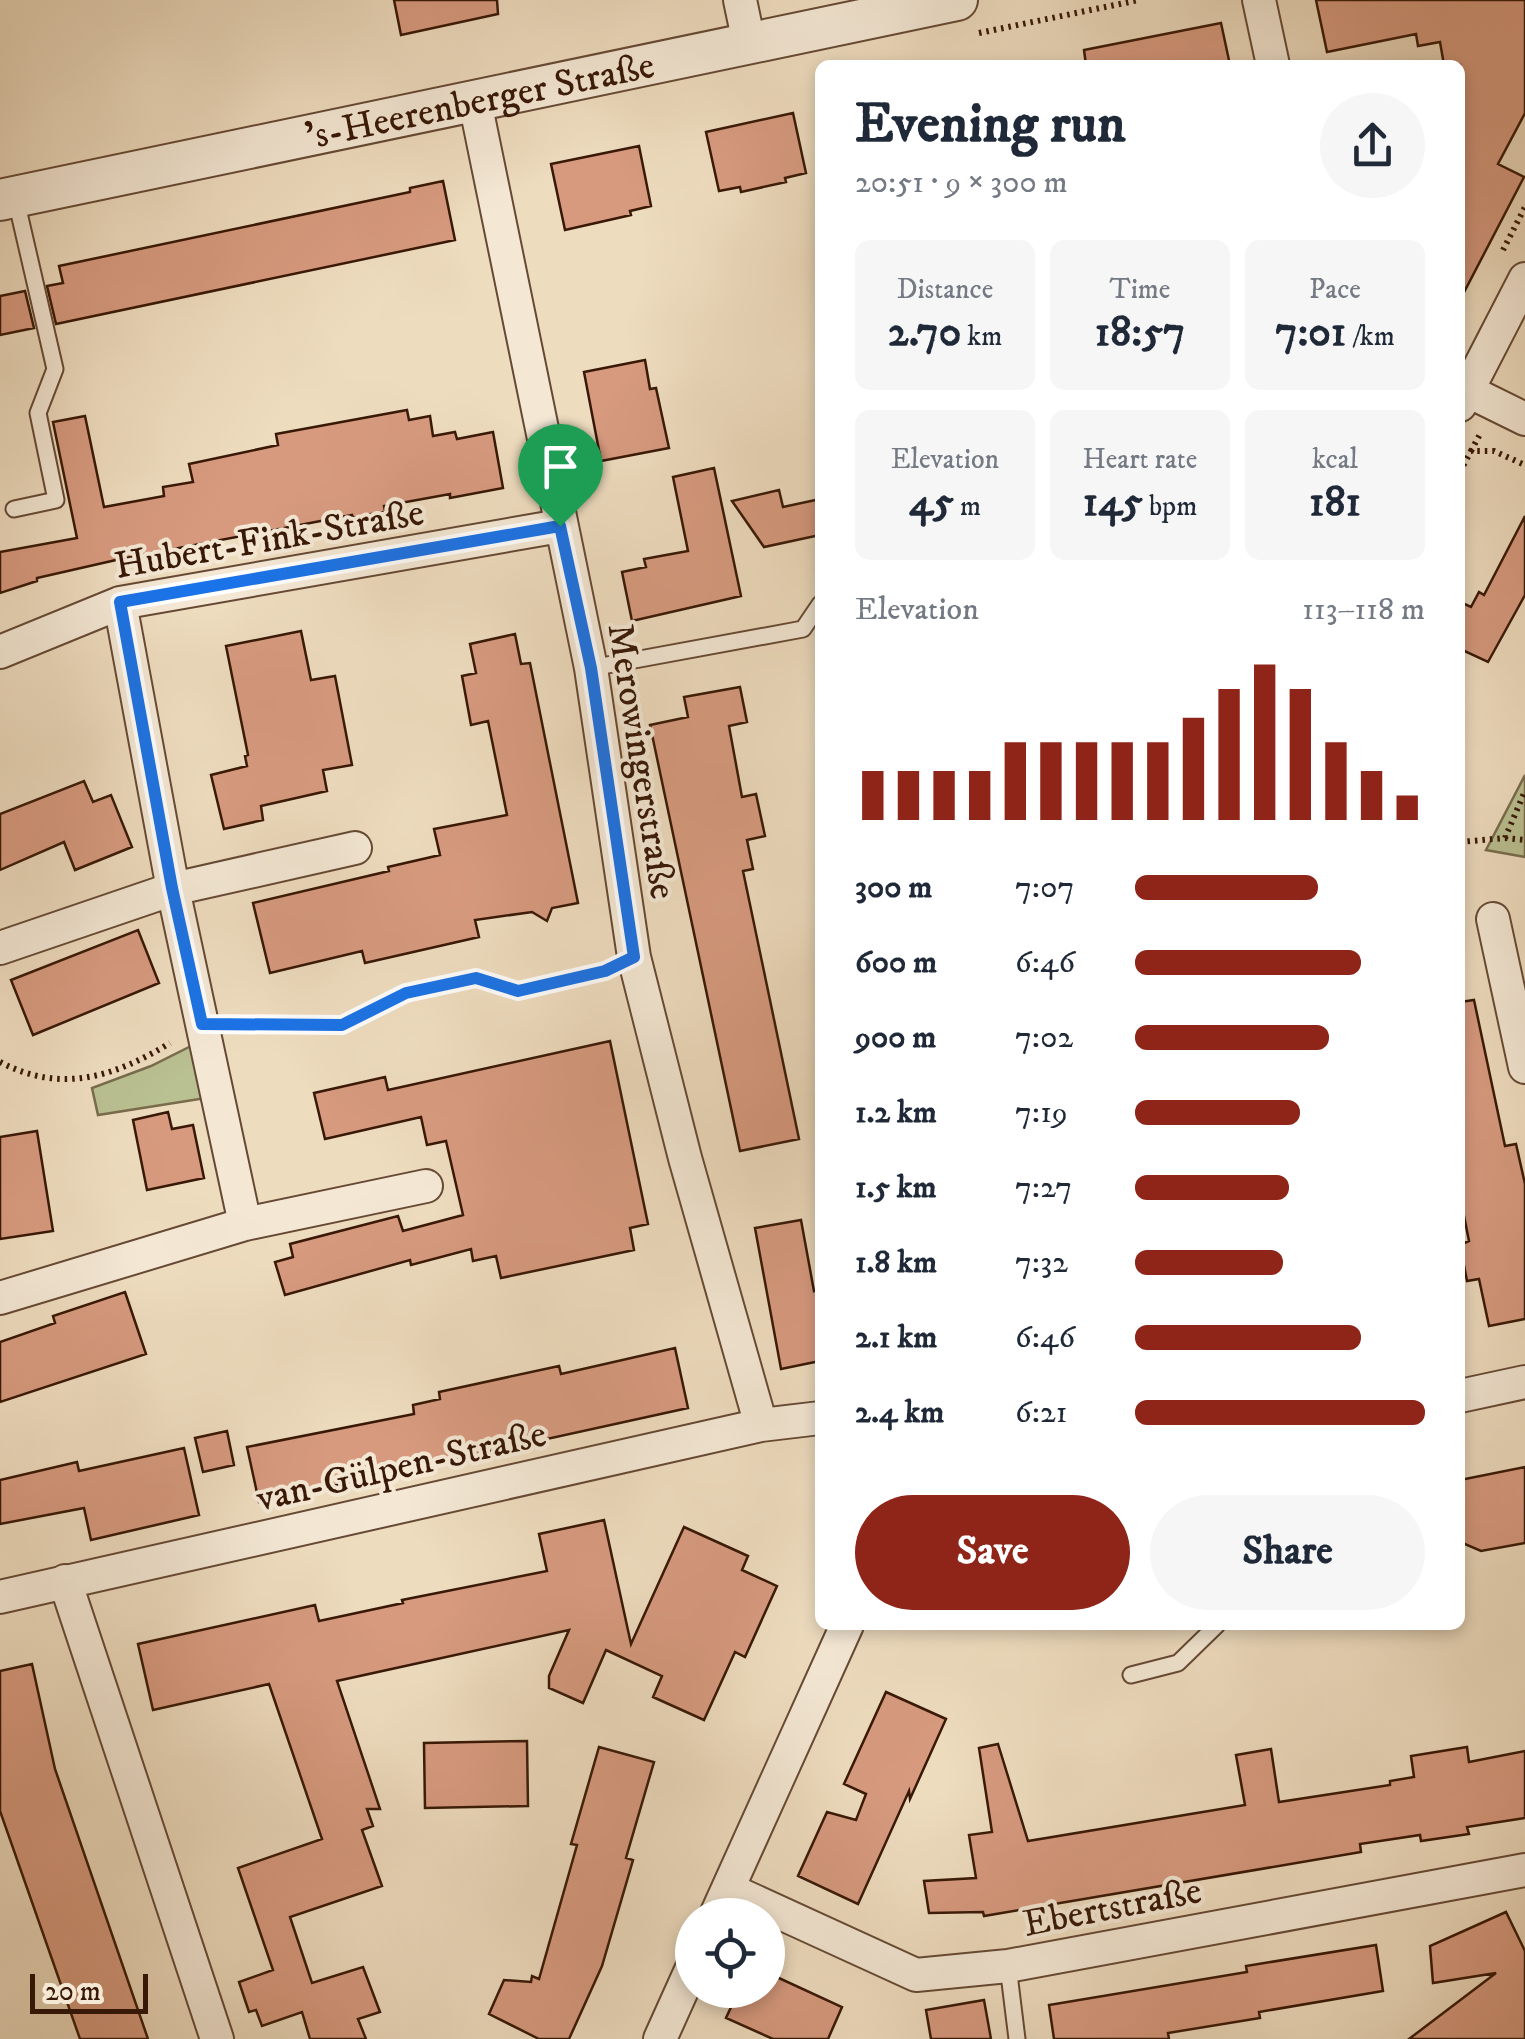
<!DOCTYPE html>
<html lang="en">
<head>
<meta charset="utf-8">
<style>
	:root { --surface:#fff; --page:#f6f6f7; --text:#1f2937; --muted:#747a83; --accent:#8f2418 }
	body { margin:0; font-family:"IM FELL DW Pica",serif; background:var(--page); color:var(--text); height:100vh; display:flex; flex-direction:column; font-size:38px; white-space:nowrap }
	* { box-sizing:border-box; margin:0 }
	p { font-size:32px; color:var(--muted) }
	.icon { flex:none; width:55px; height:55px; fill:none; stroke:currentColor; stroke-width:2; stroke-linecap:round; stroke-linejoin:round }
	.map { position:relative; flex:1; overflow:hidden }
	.side { position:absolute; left:815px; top:60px; width:650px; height:1570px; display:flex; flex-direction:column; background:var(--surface); border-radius:15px; box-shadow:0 5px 15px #0003 }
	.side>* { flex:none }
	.fabs { position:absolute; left:675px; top:1898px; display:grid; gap:20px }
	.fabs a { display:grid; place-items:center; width:110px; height:110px; border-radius:50%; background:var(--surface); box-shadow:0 5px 15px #0003; font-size:50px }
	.scale { position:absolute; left:30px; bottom:25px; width:118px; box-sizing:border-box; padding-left:10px; border:5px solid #381806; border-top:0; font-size:28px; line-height:35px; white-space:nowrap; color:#381806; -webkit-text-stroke:8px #f4e8d5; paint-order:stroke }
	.pin { position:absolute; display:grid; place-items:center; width:85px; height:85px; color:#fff; margin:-102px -42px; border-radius:50% 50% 50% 0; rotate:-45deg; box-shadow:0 0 10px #0007 }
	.pin .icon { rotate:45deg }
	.round { display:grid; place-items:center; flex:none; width:105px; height:105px; border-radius:52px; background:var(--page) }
	.overview { display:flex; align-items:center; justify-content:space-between; height:170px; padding:0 40px }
	h1 { font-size:55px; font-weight:700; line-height:75px }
	.metrics { display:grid; grid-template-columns:repeat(3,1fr); gap:15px; height:170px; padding:10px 40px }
	.metrics div { display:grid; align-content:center; border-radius:15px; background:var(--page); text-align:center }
	.metrics b { font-size:42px; font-weight:700 }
	.metrics small { font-size:28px; font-weight:400 }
	.metrics p { font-size:28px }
	.chart { height:280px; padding:20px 40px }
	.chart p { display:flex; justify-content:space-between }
	.chart svg { width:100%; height:180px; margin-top:10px; stroke:var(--accent); stroke-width:6 }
	.primary-button { display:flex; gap:20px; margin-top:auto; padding:20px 40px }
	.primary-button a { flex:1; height:115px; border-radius:60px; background:var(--accent); color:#fff; font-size:40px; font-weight:700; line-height:115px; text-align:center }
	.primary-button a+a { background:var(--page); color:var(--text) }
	ul { padding:0 40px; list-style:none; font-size:32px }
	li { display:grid; grid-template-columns:160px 120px 1fr; align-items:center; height:75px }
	li i { height:25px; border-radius:12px; background:var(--accent) }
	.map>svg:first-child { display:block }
</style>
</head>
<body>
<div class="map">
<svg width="1525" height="2039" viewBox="0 0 1525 2039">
	<rect width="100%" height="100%" fill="#eedcbf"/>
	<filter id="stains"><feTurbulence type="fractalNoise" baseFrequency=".002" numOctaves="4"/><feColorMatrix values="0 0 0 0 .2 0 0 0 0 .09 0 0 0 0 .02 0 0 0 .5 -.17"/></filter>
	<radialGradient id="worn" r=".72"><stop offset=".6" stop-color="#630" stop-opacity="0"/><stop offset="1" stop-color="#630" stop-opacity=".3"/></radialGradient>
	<path fill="#b9c091" stroke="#786c4c" stroke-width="2.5" d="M1525,775V857L1486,850Z
		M195,1044L206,1098L98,1115L92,1088L151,1066Z"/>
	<path fill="#d79a7f" stroke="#381806" stroke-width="2.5" d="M394,0H497L498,14L401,35Z
		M1316,0H1525V113L1498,164L1524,177L1460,300V65H1444L1440,42L1418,46L1416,34L1327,52Z
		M1221,23L1230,65H1086L1084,50Z
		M793,113L806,173L785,178L786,182L741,192L740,187L719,191L706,132Z
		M639,146L651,206L630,211L631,215L565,230L551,164Z
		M443,181L455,240L56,324L47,286L63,283L59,266L410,192V188Z
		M25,291L34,328L0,335V296Z
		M645,360L650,389L656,388L669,448L601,461L584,372Z
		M407,410L409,420L430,416L433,436L455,432L457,439L493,432L503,488L450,498V494L384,506L385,511L353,518L352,515L116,560L37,578V581L0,593V552L77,538L53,422L85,416L104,507L164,496L163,487L193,482L189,464L278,445L276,434Z
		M714,468L741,596L632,621L622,572L646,567L644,559L688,551L673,477Z
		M779,490L783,507L820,499V535L764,547L732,501Z
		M1525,516V595L1488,662L1460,649V602L1471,607L1479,592L1484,595Z
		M301,631L311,680L335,676L352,765L323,770L327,791L261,806L263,820L224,829L211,775L247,766L245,756L248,755L226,646Z
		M515,634L521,664L530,663L578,903L552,908L547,921L532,912L475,920L479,937L365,963L362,951L270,973L253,903L389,871L388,867L440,855L434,829L507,815L488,721L471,725L462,676L476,673L470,644Z
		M740,687L747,722L729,726L742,797L756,794L765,836L747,840L753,869L743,871L799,1139L740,1151L650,725L688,717L684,697Z
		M84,781L93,802L111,795L132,847L75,870L64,842L0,870V814Z
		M138,930L159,983L33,1035L11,980Z
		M1474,1000L1505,1146L1516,1144L1525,1184V1319L1489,1326L1479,1279L1467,1281L1460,1245L1469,1241L1460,1196V1002Z
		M610,1041L648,1224L630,1228L634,1250L501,1278L496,1256L473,1261L471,1249L411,1265L410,1260L285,1295L275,1262L293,1257L290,1244L398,1216L403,1231L463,1215L446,1141L427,1145L421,1117L325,1139L314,1093L385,1077L388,1090Z
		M168,1112L172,1129L193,1125L204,1178L147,1190L133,1120Z
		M37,1131L53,1231L0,1239V1137Z
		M801,1220L814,1291L820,1289V1361L781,1369L755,1228Z
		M125,1292L146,1354L0,1402V1342L55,1323L53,1316Z
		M675,1348L688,1408L259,1502L247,1447L414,1414L413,1405L440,1399L439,1392L559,1366L561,1374Z
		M227,1431L234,1465L203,1472L195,1438Z
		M184,1448L199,1515L91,1540L84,1508L0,1524V1480L77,1462L79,1471Z
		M1525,1467V1543L1481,1551L1460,1542V1480Z
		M604,1520L631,1644L684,1527L748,1556L742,1570L777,1586L745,1657L735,1652L704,1720L653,1697L662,1676L606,1650L583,1703L549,1688V1676L569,1630L337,1681L380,1809H367L373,1826L362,1830L382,1886L290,1917L312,1983L363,1967L380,2012L358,2019L366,2039H310L302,2012L262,2026L256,2010L249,2012L239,1982L273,1970L238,1868L322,1839L269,1684L153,1710L138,1644L315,1605L319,1621L403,1603L402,1600L547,1571L539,1534Z
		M32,1664L55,1769L148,2039H80L0,1811V1671Z
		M886,1692L946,1719L910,1799L909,1791L858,1904L798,1876L827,1812L856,1820L866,1794L844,1784Z
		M527,1741L528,1806L425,1808L424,1743Z
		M998,1744L1028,1841L1245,1805L1236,1755L1271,1749L1279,1802L1390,1785V1781L1414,1777L1411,1756L1467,1747L1469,1762L1525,1751V1818L1467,1827L1469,1834L1421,1841L1420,1835L1360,1844L1361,1852L984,1916L983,1912L929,1913L924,1881L976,1878L969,1835L992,1832L979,1748Z
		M599,1747L654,1762L626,1858L633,1860L602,1966L569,2039H539L489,2014L504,1980L531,1982L532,1976L539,1979L577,1845L571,1844Z
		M1506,1912L1525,1951V2039H1409L1496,1973L1433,1983L1430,1946Z
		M1376,1945L1383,1991L1259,2012L1260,2018L1168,2033L1169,2039H1054L1049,2005L1247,1972L1246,1966Z
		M768,1973L842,2007L828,2039H773L726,2018L739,1990H768Z
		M984,2000L991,2039H931L926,2010Z"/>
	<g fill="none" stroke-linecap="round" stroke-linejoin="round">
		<g stroke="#664934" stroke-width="19">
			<path id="service" d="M14,509L56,500L38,413L55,369L16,200
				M591,668L803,629L820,604
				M1131,1675L1178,1663L1217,1625
				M1008,1966L1017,2039"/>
		</g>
		<g stroke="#664934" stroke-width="36">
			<path id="minor" d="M740,0L749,43
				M1259,0L1273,65
				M475,102L591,668L634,957L685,1158L761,1425
				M1460,387L1525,419
				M1460,405L1525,279
				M0,652L120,603L560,526
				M1493,919L1525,1067
				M0,948L173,889L355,848
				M245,1224L426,1186
				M0,1298L245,1224L173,889L120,603
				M1460,1396L1525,1382
				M65,1581L217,2039
				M0,1597L761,1425L820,1418
				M728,1889L916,1975L1008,1966L1525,1870
				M716,1915L847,1625
				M660,2039L692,1968"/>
		</g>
		<g stroke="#664934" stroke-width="44">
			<g id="tertiary">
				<path id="s1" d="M0,200L957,0"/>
			</g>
		</g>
		<path stroke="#381806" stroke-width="6" stroke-dasharray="2.5 5" stroke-linecap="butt" d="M979,33L1139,0
			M1503,250L1525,207
			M1471,451L1480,434
			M1460,472L1471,451H1494L1525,465
			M1505,838L1525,840
			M1460,842L1505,838L1525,791
			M237,1024L342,1025L406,993L476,978L519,991L601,972
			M0,1062C61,1094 114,1077 170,1043"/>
		<use href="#service" stroke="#f4e8d5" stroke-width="15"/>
		<use href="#minor" stroke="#f4e8d5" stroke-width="32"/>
		<use href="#tertiary" stroke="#f4e8d5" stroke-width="40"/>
	</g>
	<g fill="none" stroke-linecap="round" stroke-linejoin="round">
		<g stroke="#fff" stroke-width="20">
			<path id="route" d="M560,526L591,668L634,957L605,971L518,991L476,978L406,993L342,1025L202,1024L172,888L120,602Z"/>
		</g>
		<use href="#route" stroke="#1a73e8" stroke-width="12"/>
	</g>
	<g text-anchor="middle" stroke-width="8" stroke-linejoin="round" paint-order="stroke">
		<g font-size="38" fill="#381806" stroke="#f4e8d5">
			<text dy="13" stroke="none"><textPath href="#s1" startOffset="490">'s-Heerenberger Straße</textPath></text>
			<text transform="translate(269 538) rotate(-10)" y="13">Hubert-Fink-Straße</text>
			<text transform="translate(643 761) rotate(81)" y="13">Merowingerstraße</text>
			<text transform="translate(401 1465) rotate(-13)" y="13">van-Gülpen-Straße</text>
			<text transform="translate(1112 1906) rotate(-11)" y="13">Ebertstraße</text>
		</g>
	</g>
	<rect width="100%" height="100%" filter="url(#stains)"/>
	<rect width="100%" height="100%" fill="url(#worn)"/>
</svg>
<div class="fabs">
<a><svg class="icon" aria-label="locate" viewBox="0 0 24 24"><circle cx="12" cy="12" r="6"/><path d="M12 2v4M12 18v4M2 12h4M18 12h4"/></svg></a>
</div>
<div class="scale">20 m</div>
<div class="pin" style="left:560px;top:526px;background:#1e9e55"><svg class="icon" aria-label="arrive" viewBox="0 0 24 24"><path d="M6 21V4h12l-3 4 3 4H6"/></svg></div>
<section class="side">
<div class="overview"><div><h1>Evening run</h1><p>20:51 · 9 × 300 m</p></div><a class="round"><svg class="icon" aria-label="share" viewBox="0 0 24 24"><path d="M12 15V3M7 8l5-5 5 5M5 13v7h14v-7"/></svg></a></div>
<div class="metrics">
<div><p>Distance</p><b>2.70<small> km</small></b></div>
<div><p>Time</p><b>18:57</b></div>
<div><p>Pace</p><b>7:01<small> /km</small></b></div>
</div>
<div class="metrics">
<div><p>Elevation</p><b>45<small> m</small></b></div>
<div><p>Heart rate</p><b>145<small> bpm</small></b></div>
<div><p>kcal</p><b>181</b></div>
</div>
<div class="chart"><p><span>Elevation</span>113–118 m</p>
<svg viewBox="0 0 160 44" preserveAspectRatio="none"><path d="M5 44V32M15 44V32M25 44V32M35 44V32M45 44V25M55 44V25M65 44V25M75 44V25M85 44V25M95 44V19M105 44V12M115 44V6M125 44V12M135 44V25M145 44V32M155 44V38"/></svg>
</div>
<ul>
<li><b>300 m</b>7:07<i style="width:63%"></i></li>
<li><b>600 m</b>6:46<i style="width:78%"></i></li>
<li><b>900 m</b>7:02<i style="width:67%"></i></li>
<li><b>1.2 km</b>7:19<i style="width:57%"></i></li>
<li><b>1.5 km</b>7:27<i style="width:53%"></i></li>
<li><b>1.8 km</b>7:32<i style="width:51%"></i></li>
<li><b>2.1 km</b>6:46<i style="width:78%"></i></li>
<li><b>2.4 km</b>6:21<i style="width:100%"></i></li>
</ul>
<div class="primary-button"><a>Save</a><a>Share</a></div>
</section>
</div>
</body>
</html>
